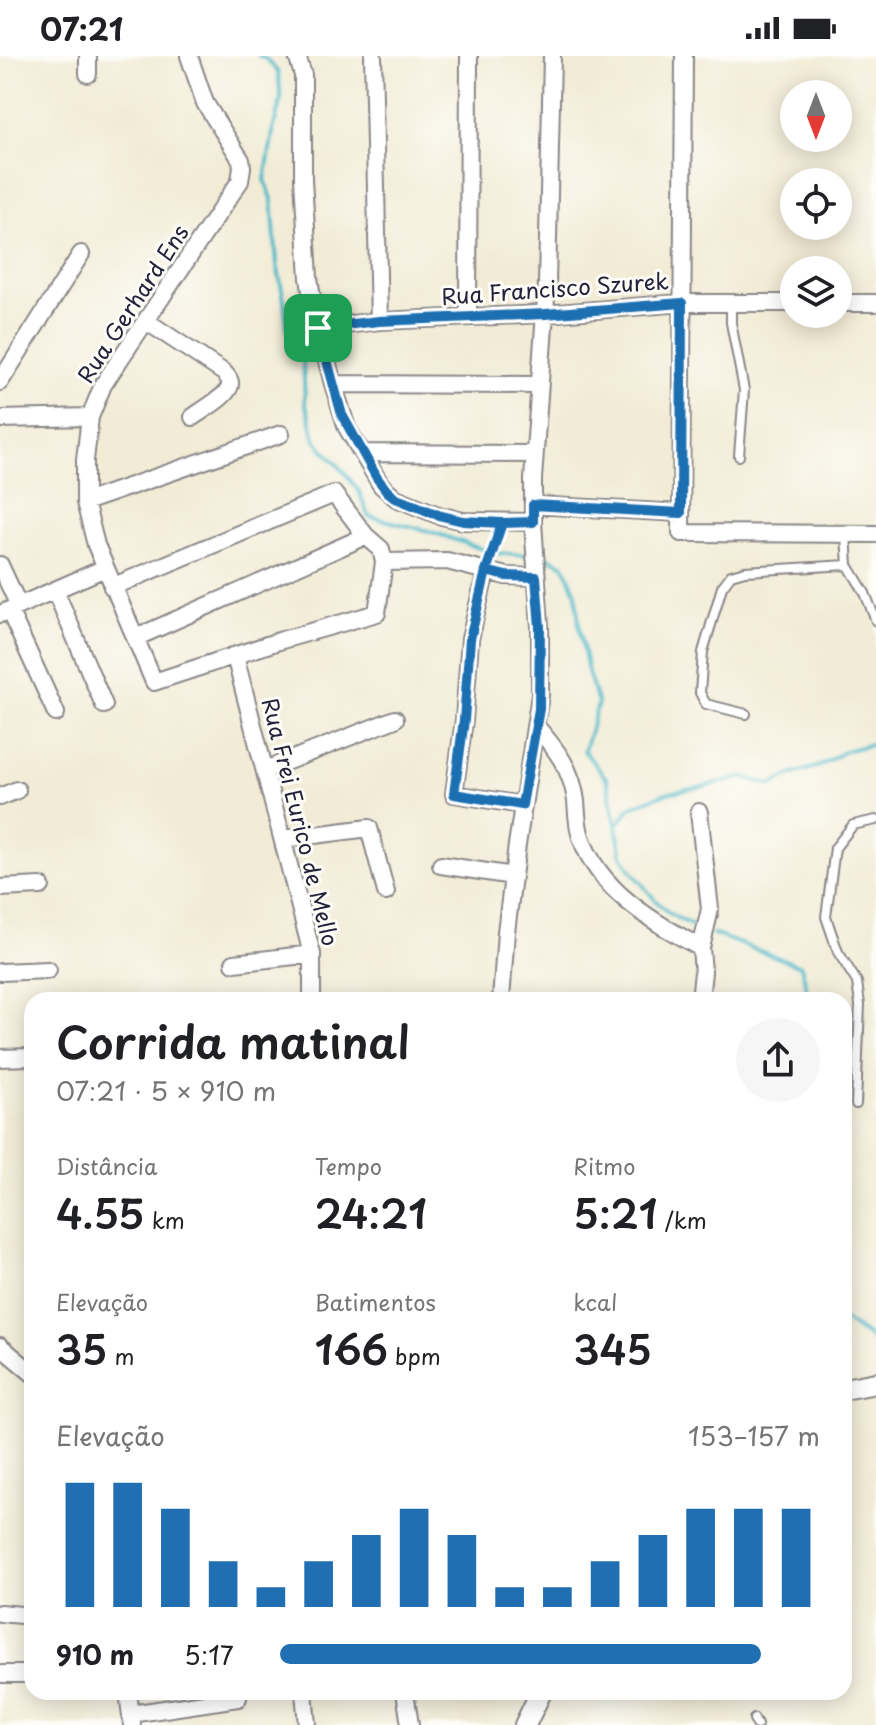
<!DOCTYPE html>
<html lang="pt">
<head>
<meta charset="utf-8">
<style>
	:root { --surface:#fff; --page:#f6f6f6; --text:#202124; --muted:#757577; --accent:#1f6fb2 }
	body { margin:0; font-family:"Playpen Sans",sans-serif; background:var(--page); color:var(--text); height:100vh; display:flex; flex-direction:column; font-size:30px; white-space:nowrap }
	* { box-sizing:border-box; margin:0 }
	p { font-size:26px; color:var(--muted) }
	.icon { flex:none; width:44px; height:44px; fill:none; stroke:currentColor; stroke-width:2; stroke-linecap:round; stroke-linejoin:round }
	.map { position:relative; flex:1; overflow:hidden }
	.sheet { position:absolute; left:24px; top:936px; width:828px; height:708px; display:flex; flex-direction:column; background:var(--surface); border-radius:24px; box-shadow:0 4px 20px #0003 }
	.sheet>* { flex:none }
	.needle { width:52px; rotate:180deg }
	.tools { position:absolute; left:780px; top:24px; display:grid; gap:16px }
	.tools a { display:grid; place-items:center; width:72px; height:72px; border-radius:50%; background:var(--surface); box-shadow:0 4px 20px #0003; font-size:40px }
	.pin { position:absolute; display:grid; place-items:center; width:68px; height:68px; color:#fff; margin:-34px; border-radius:16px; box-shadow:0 4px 12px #0006 }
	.round { display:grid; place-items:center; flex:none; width:84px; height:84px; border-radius:42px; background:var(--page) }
	.head { display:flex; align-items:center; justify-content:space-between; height:136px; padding:0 32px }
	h1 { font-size:44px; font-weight:600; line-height:60px }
	.figures { display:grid; grid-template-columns:repeat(3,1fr); gap:12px; height:136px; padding:8px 32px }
	.figures div { display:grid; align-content:center }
	.figures b { font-size:40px; font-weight:600 }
	.figures small { font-size:22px; font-weight:400 }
	.figures p { font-size:22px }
	.chart { height:224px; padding:16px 32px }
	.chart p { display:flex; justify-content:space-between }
	.chart svg { width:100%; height:144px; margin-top:8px; stroke:var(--accent); stroke-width:6 }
	ul { padding:0 32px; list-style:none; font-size:26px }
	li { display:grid; grid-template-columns:128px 96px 1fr; align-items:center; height:60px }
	li i { height:20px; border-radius:10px; background:var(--accent) }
	.status { display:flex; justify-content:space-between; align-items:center; height:56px; padding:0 40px; background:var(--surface); direction:ltr }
	.status svg { height:22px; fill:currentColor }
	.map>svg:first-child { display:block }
</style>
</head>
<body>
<div class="status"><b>07:21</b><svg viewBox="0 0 49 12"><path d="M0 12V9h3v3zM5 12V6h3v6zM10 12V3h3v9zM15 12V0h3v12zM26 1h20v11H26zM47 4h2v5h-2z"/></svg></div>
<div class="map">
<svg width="876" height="1669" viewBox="0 0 876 1669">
	<rect width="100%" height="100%" fill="#fdfcf7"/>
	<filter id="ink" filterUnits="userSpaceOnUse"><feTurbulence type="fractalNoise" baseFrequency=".0125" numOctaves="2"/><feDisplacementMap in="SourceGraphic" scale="16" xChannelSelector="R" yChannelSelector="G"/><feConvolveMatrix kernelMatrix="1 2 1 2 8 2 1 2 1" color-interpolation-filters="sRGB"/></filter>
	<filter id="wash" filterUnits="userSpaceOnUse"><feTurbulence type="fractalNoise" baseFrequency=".006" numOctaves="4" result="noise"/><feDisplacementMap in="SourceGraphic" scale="32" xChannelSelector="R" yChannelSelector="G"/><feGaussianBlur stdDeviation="1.8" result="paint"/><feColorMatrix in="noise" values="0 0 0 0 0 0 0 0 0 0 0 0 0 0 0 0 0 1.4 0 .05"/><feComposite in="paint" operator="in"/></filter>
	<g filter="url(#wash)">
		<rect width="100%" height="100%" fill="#f2ecd6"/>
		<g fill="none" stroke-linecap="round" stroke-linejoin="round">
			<path stroke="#4bb7c7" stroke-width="4" d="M259,0L265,2L278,16L281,42L274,70L265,124L272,143L277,208L284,244L288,278L303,304L305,346L316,385L346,418L360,437L368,460L429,475L494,497L532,499
				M541,500H545L564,509L576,537L579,569L588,616L598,648L584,695L607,723L622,800L633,817L656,845L670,858L695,871
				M617,769L631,751L666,737L702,731L744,721L771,729L793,718L820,710L845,695L876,687
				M713,878L801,910L807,933V944
				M844,1264L876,1286"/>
		</g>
	</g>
	<g filter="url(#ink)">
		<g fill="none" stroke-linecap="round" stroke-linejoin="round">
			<g stroke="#8a8788" stroke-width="12">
				<path id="service" d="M731,248V267L744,334L739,400
					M848,509L865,537L876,565
					M746,658L706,648L700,637L703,596L722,531L731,519L745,515L848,509L846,479
					M856,1048L860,949L857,926L838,896L826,861L835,792L853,769L876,764
					M754,1663L757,1669"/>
			</g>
			<g stroke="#8a8788" stroke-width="20">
				<path id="minor" d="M88,0V18
					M297,0L303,19V123L309,222L314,255L333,328L347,372L381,429L396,442L438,459L463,465L533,466
					M373,0L379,265
					M684,0L681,477L876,478
					M838,247H876
					M468,261L469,0
					M146,265L223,316C226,319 230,322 230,327C232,338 202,354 193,361
					M318,272L379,265L545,258L682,247H794
					M0,326L81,198
					M333,328L539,329
					M0,363L90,361
					M362,397L534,398
					M85,446L281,378
					M533,449L681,457
					M384,506L447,505L506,520L536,521
					M0,509L19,550
					M486,515L470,583L464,664L454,738L522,749
					M112,531L334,438L366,480L381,493L384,506L377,557L282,584L154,626L96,489L85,446V404L90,361L103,329L122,300L240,125L242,111L241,104L205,47L189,0
					M55,534L104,649
					M9,554L56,657
					M0,558L105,512
					M135,582L366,480
					M235,600L312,898V944
					M536,670C556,693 572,713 576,745C577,757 577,769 581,781C599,836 654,866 701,892
					M265,714L395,663
					M0,741L17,734
					M699,756L710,853L701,892L703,916L700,944
					M283,783L369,772L386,836
					M441,809L513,820
					M0,832L41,830
					M234,907L312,898
					M0,916L48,914
					M501,944L506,876L517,789L540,639V571L533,466V423L547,228L552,0
					M0,1002L32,1001
					M0,1290L32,1317
					M0,1557L32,1560
					M0,1618H32
					M128,1636L132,1669
					M304,1636L307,1669
					M405,1636L410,1669
					M131,1658L238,1642"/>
			</g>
			<g stroke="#8a8788" stroke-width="24">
				<path id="tertiary" d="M844,1333L876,1327
					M525,1669L541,1636"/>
			</g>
			<path stroke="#8a8788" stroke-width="2" stroke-dasharray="2 6" stroke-linecap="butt" d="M491,503L497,482"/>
			<use href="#service" stroke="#fff" stroke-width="8"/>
			<use href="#minor" stroke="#fff" stroke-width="16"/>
			<use href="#tertiary" stroke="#fff" stroke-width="20"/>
		</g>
	</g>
	<g fill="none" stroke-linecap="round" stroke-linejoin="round" filter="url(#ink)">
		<g stroke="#fff" stroke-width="16">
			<path id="route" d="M318,272L342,359L377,422L387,435L396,442L438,459L463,465L502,467L486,515L506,520L536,521L540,571L539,653L522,749L454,738L464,664L470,583L486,515L502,467L533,466V449L681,457L682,247L545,258L379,265L318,272"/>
		</g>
		<use href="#route" stroke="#1f6fb2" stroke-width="10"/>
	</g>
	<g text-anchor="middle" stroke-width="6" stroke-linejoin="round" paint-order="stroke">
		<g font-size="22" fill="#22223b" stroke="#fdfcf7">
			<text transform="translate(555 233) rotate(-4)" y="8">Rua Francisco Szurek</text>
			<text transform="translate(133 248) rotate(-57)" y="8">Rua Gerhard Ens</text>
			<text transform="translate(300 766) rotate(76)" y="8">Rua Frei Eurico de Mello</text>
		</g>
	</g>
</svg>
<div class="tools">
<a><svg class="needle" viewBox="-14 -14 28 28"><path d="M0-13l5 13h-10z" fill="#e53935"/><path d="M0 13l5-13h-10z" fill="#757577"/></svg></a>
<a><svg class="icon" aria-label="locate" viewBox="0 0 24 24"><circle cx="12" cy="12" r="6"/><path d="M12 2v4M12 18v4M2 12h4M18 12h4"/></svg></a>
<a><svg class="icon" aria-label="layers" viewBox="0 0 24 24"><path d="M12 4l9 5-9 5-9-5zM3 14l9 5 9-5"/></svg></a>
</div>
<div class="pin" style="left:318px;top:272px;background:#1e9e55"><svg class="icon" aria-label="arrive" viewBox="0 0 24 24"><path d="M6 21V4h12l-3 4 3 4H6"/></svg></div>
<section class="sheet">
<div class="head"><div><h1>Corrida matinal</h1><p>07:21 · 5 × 910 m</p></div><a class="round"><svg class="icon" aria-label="share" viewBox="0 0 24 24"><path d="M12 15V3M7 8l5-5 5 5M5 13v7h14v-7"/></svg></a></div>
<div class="figures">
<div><p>Distância</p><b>4.55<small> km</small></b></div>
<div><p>Tempo</p><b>24:21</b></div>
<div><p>Ritmo</p><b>5:21<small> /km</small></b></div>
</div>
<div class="figures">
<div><p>Elevação</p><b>35<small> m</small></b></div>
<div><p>Batimentos</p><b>166<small> bpm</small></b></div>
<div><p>kcal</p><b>345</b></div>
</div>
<div class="chart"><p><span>Elevação</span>153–157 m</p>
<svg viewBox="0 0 160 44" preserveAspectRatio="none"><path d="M5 44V6M15 44V6M25 44V14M35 44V30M45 44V38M55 44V30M65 44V22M75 44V14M85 44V22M95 44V38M105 44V38M115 44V30M125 44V22M135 44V14M145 44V14M155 44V14"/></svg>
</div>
<ul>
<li><b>910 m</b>5:17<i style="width:89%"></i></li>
</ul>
</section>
</div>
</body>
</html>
